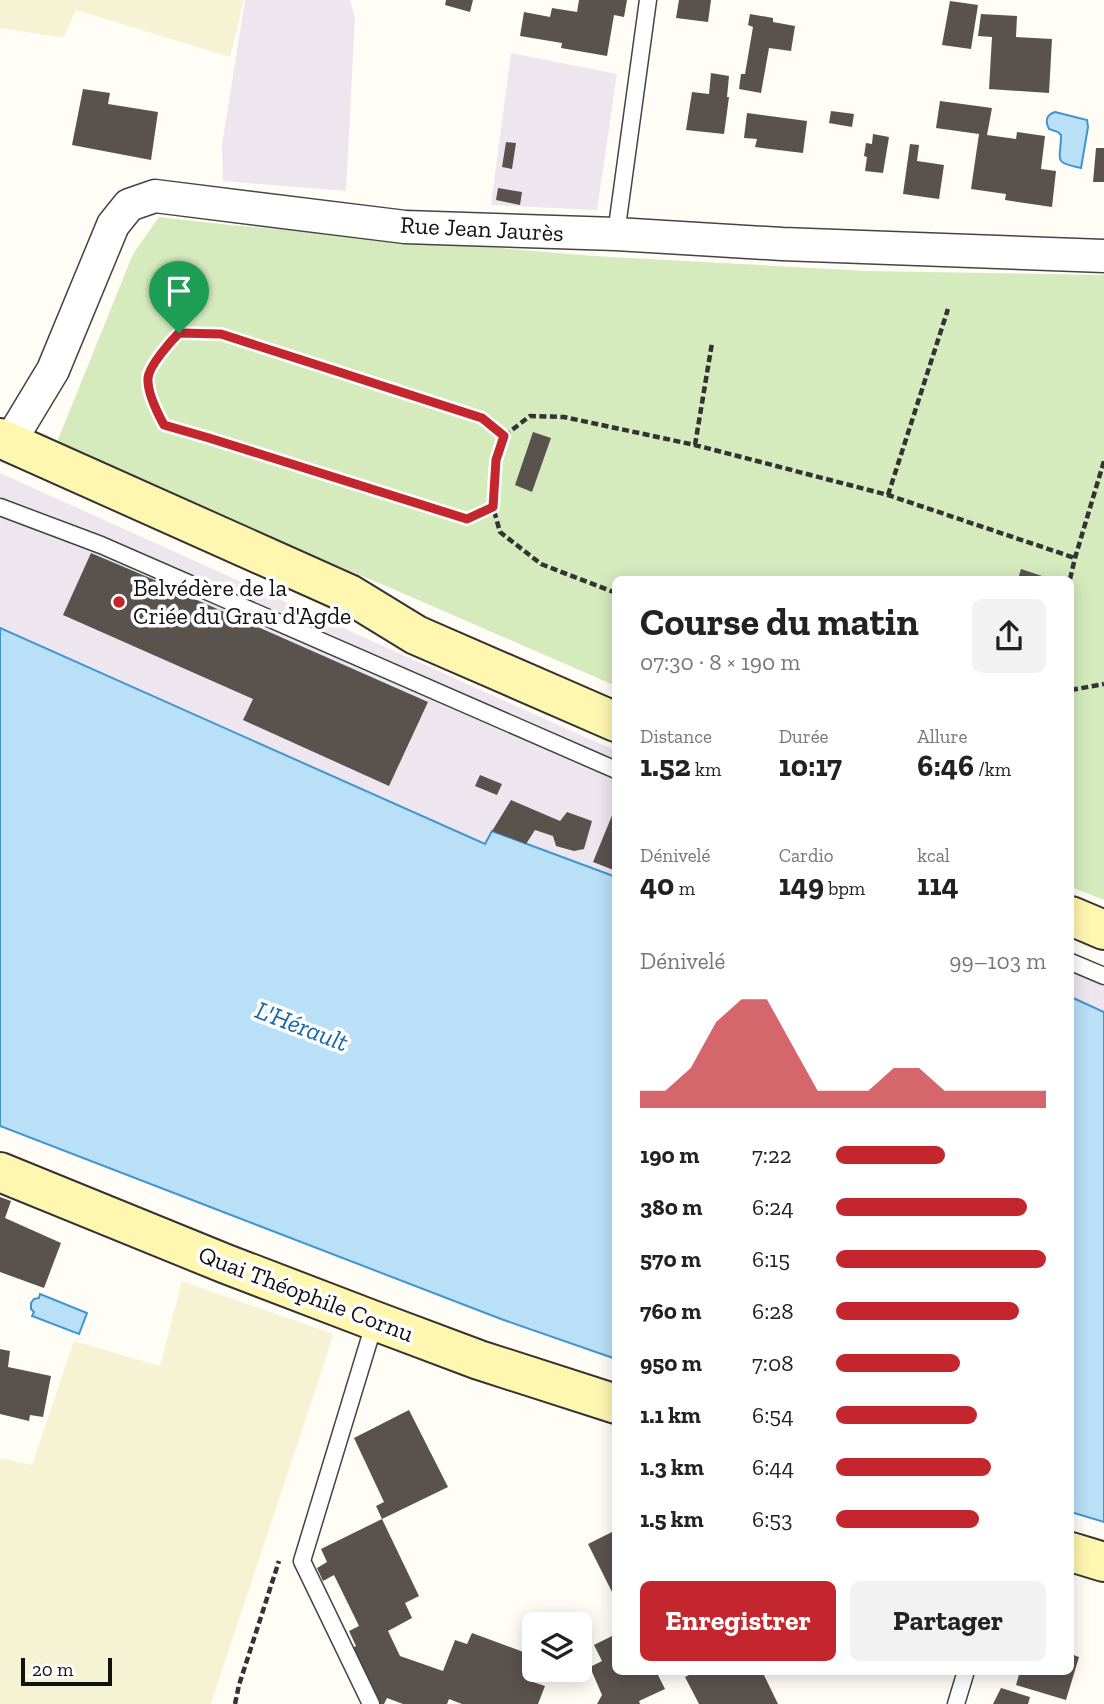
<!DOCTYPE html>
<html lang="fr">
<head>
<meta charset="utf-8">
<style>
	:root { --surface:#fff; --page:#f2f2f2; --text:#222; --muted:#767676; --accent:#c4262e }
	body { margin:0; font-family:"Zilla Slab",serif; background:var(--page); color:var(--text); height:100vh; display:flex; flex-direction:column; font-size:26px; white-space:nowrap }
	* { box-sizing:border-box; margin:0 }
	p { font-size:23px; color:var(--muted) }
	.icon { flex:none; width:38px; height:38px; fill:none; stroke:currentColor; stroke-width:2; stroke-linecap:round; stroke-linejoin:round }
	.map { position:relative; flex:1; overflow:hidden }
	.details { position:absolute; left:612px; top:576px; width:462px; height:1099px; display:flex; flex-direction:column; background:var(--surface); border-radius:10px; box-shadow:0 4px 18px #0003 }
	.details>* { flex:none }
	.fabs { position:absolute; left:522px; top:1612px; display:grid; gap:14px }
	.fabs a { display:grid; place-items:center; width:70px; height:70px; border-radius:10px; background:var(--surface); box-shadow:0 4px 18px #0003; font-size:35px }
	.scale { position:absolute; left:21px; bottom:18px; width:91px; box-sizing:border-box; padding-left:7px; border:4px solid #111; border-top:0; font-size:19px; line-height:24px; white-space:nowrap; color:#111; -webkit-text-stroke:5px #fff; paint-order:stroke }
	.pin { position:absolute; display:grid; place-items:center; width:60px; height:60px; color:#fff; margin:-72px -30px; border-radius:50% 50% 50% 0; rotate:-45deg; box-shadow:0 0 7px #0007 }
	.pin .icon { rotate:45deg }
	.round { display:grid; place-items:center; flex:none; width:74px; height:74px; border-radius:10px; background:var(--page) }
	.summary { display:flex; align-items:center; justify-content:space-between; height:119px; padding:0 28px }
	h1 { font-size:38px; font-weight:800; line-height:52px }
	.metrics { display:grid; grid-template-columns:repeat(3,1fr); gap:10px; height:119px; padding:7px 28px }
	.metrics div { display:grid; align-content:center }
	.metrics b { font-size:30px; font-weight:800 }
	.metrics small { font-size:19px; font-weight:400 }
	.metrics p { font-size:19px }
	.chart { height:196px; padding:14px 28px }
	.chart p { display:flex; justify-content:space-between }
	.chart svg { width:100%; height:126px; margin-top:7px; fill:var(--accent); opacity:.7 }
	.action { display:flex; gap:14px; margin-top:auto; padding:14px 28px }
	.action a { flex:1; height:80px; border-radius:10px; background:var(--accent); color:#fff; font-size:28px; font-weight:800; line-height:80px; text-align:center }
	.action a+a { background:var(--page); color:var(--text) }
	ul { padding:0 28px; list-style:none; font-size:23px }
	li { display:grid; grid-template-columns:112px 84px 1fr; align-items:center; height:52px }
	li i { height:18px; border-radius:9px; background:var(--accent) }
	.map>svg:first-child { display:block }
</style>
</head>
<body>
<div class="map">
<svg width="1104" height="1704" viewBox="0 0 1104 1704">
	<rect width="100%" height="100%" fill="#fffdf5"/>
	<path fill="#eee6ef" d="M245,0H350L355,18L346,191L223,181L222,145Z
		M511,53L617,74L597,210L491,205Z
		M0,473L616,751V877L492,831L486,844L0,628Z
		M1071,956L1104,971V1012L1071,997Z"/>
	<path fill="#f6f3d4" d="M0,0H244L230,57L76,10L63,38L0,28Z
		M182,1281L333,1334L323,1367L211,1704H0V1458L32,1465L74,1341L160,1366Z"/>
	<path fill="#d5ebbd" d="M159,217L230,225L593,256L867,271L1104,275V900L1071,887V579H616V686L393,589L55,447L133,254Z"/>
	<path fill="#b9e0f7" stroke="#3f96cf" stroke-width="2" d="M1055,112L1087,120L1088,127L1081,168C1052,162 1061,161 1061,135L1058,132L1049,129C1045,121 1046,115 1055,112Z
		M0,628L485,844L492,831L616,877V1359L501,1319L0,1126Z
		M1071,997L1104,1012V1522L1071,1512Z
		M40,1294L87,1313L79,1334L32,1316L34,1312L31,1309V1303L34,1299L39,1298Z"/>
	<path fill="#5a524d" d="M446,0H473L470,12L445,5Z
		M579,0H627L624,17L614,15L607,56L561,48L562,43L520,36L524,12L550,17L552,8L577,12Z
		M679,0H711L708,22L676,18Z
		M950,1L978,5L971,49L942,45Z
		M750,14L773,18V22L795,26L791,51L769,48L761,93L739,89L741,74H745L753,27L748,25Z
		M981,14L1017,16L1016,37L1052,39L1049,93L989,89L992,37L978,36Z
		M711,73L729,76L727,97H729L724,134L686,130L692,92L709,94Z
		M83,89L110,93L108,104L158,112L151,160L72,145Z
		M940,101L992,108L987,135L1016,139L1017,132L1045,136L1041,169L1056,171L1052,207L1005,200L1006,194L971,189L979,134L936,128Z
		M831,111L854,114L852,127L829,123Z
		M747,113L807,121L803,153L755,147L757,139L744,138Z
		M873,134L889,137L883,173L865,171L867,157L864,156L866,143L872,144Z
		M506,142L516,143L512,169L502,167Z
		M910,144L919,145L917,161L944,165L939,199L903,194Z
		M1096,148H1104V182H1093Z
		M498,188L522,192L520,205L496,200Z
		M533,432L551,438L532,492L515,485Z
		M91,553L164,584L167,577L176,580L172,589L428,702L389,786L243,720L253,699L63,615Z
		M1021,569L1051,579H1018Z
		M480,775L502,784L497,795L475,786Z
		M511,800L560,821L567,812L592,821L584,849L574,851L556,846L553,836L535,830L526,844L492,831Z
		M613,813L616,815V871L593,862Z
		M0,1197L11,1201L5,1218L61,1243L44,1288L0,1272Z
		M0,1349L10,1351L8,1367L51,1376L43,1417L30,1415L29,1421L0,1414Z
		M409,1410L448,1487L382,1519L376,1506L384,1502L354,1438Z
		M382,1519L419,1596L405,1603L412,1618L388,1631L400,1656L443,1671L455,1640L467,1644L472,1633L534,1656V1670L530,1681L545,1686L538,1704H462L449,1699L447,1704H403L387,1698L384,1704H377L349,1650L356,1646L349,1631L359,1626L334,1575L323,1581L317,1568L327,1562L321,1549Z
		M616,1530V1600L588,1544Z
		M616,1634V1671H656L665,1689L639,1701L640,1704H597L602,1695L590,1667L602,1661L594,1645Z
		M1071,1654L1079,1657L1066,1700L1016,1685L1020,1671H1071Z
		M697,1671H762L778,1704H699L685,1677Z
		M1001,1688L1030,1697L1028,1704H993Z"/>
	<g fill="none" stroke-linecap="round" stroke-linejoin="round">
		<g stroke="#444" stroke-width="19">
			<path id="lane" d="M616,234L648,0
				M0,507L101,545L616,770
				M1071,962L1104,976
				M371,1704L302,1561L375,1321
				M956,1704L966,1671"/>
		</g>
		<g stroke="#444" stroke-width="35">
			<path id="street" d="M9,443L53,370L113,225L129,205L155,196L405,227L616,234L782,244L1104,256"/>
		</g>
		<g stroke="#333" stroke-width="42">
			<path id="secondary" d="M0,438L349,594L416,635L616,722
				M1071,916L1104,930
				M0,1172L226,1264L375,1321L479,1360L616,1404
				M1071,1552L1104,1562"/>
		</g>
		<path stroke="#333" stroke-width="4.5" stroke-dasharray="7 3.5" stroke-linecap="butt" d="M695,445L712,343
			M888,495L948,309
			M493,507L467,519L209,438L164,425C158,414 147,391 148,378C149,366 170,342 179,333L221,334L482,418L504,436
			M1070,579L1075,558L1104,461
			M616,593L541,564L500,532L493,507L496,460L504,436L530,416L564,417L695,445L888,495L1075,558
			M1071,690L1104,684
			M235,1704L239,1685L279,1561"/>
		<use href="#lane" stroke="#fff" stroke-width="16"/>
		<use href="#street" stroke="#fff" stroke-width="32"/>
		<use href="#secondary" stroke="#fff6b0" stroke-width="38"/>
	</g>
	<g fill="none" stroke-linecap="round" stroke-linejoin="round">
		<g stroke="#fff" stroke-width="14">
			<path id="route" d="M179,333L221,334L482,418L504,436L496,460L493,507L467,519L209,438L164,425C158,414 147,392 148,378C149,366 170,342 179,333Z"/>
		</g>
		<use href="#route" stroke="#c4262e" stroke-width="9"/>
	</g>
	<circle fill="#c4262e" stroke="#fff" stroke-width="2.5" cx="119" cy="602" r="7"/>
	<g text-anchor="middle" stroke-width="7" stroke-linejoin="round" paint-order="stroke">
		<g font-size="24" fill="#111" stroke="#fff">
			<text transform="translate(482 229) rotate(3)" y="8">Rue Jean Jaurès</text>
			<text transform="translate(306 1294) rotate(21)" y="8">Quai Théophile Cornu</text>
		</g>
		<g font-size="24" fill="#111" stroke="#fff" text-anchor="start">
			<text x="133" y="596">Belvédère de la<tspan x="133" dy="28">Criée du Grau d'Agde</tspan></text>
		</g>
		<g font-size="26" font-style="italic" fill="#1768a6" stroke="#fff">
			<text transform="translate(302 1026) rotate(21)" y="9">L'Hérault</text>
		</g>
	</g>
</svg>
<div class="fabs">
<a><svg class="icon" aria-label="layers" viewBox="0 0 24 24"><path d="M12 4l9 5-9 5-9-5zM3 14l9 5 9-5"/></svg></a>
</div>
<div class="scale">20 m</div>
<div class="pin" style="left:179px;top:333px;background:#1e9e55"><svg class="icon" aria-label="arrive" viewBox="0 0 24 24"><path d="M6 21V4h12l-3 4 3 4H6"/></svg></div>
<section class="details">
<div class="summary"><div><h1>Course du matin</h1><p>07:30 · 8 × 190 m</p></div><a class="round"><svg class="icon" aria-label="share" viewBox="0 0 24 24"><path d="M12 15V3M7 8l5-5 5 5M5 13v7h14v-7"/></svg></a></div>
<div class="metrics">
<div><p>Distance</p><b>1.52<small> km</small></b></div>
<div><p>Durée</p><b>10:17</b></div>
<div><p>Allure</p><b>6:46<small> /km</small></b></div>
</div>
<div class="metrics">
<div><p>Dénivelé</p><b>40<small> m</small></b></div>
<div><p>Cardio</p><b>149<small> bpm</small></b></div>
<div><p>kcal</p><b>114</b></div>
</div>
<div class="chart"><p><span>Dénivelé</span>99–103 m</p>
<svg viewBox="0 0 160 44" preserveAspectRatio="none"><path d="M0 44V38L10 38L20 30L30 14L40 6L50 6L60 22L70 38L80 38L90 38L100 30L110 30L120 38L130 38L140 38L150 38L160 38V44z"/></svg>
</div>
<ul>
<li><b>190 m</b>7:22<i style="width:52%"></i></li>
<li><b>380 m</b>6:24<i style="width:91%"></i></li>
<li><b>570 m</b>6:15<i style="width:100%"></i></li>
<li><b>760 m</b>6:28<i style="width:87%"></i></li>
<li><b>950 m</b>7:08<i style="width:59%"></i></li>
<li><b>1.1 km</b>6:54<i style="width:67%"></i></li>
<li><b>1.3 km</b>6:44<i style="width:74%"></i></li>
<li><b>1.5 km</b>6:53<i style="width:68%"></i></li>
</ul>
<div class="action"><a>Enregistrer</a><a>Partager</a></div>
</section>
</div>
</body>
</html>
